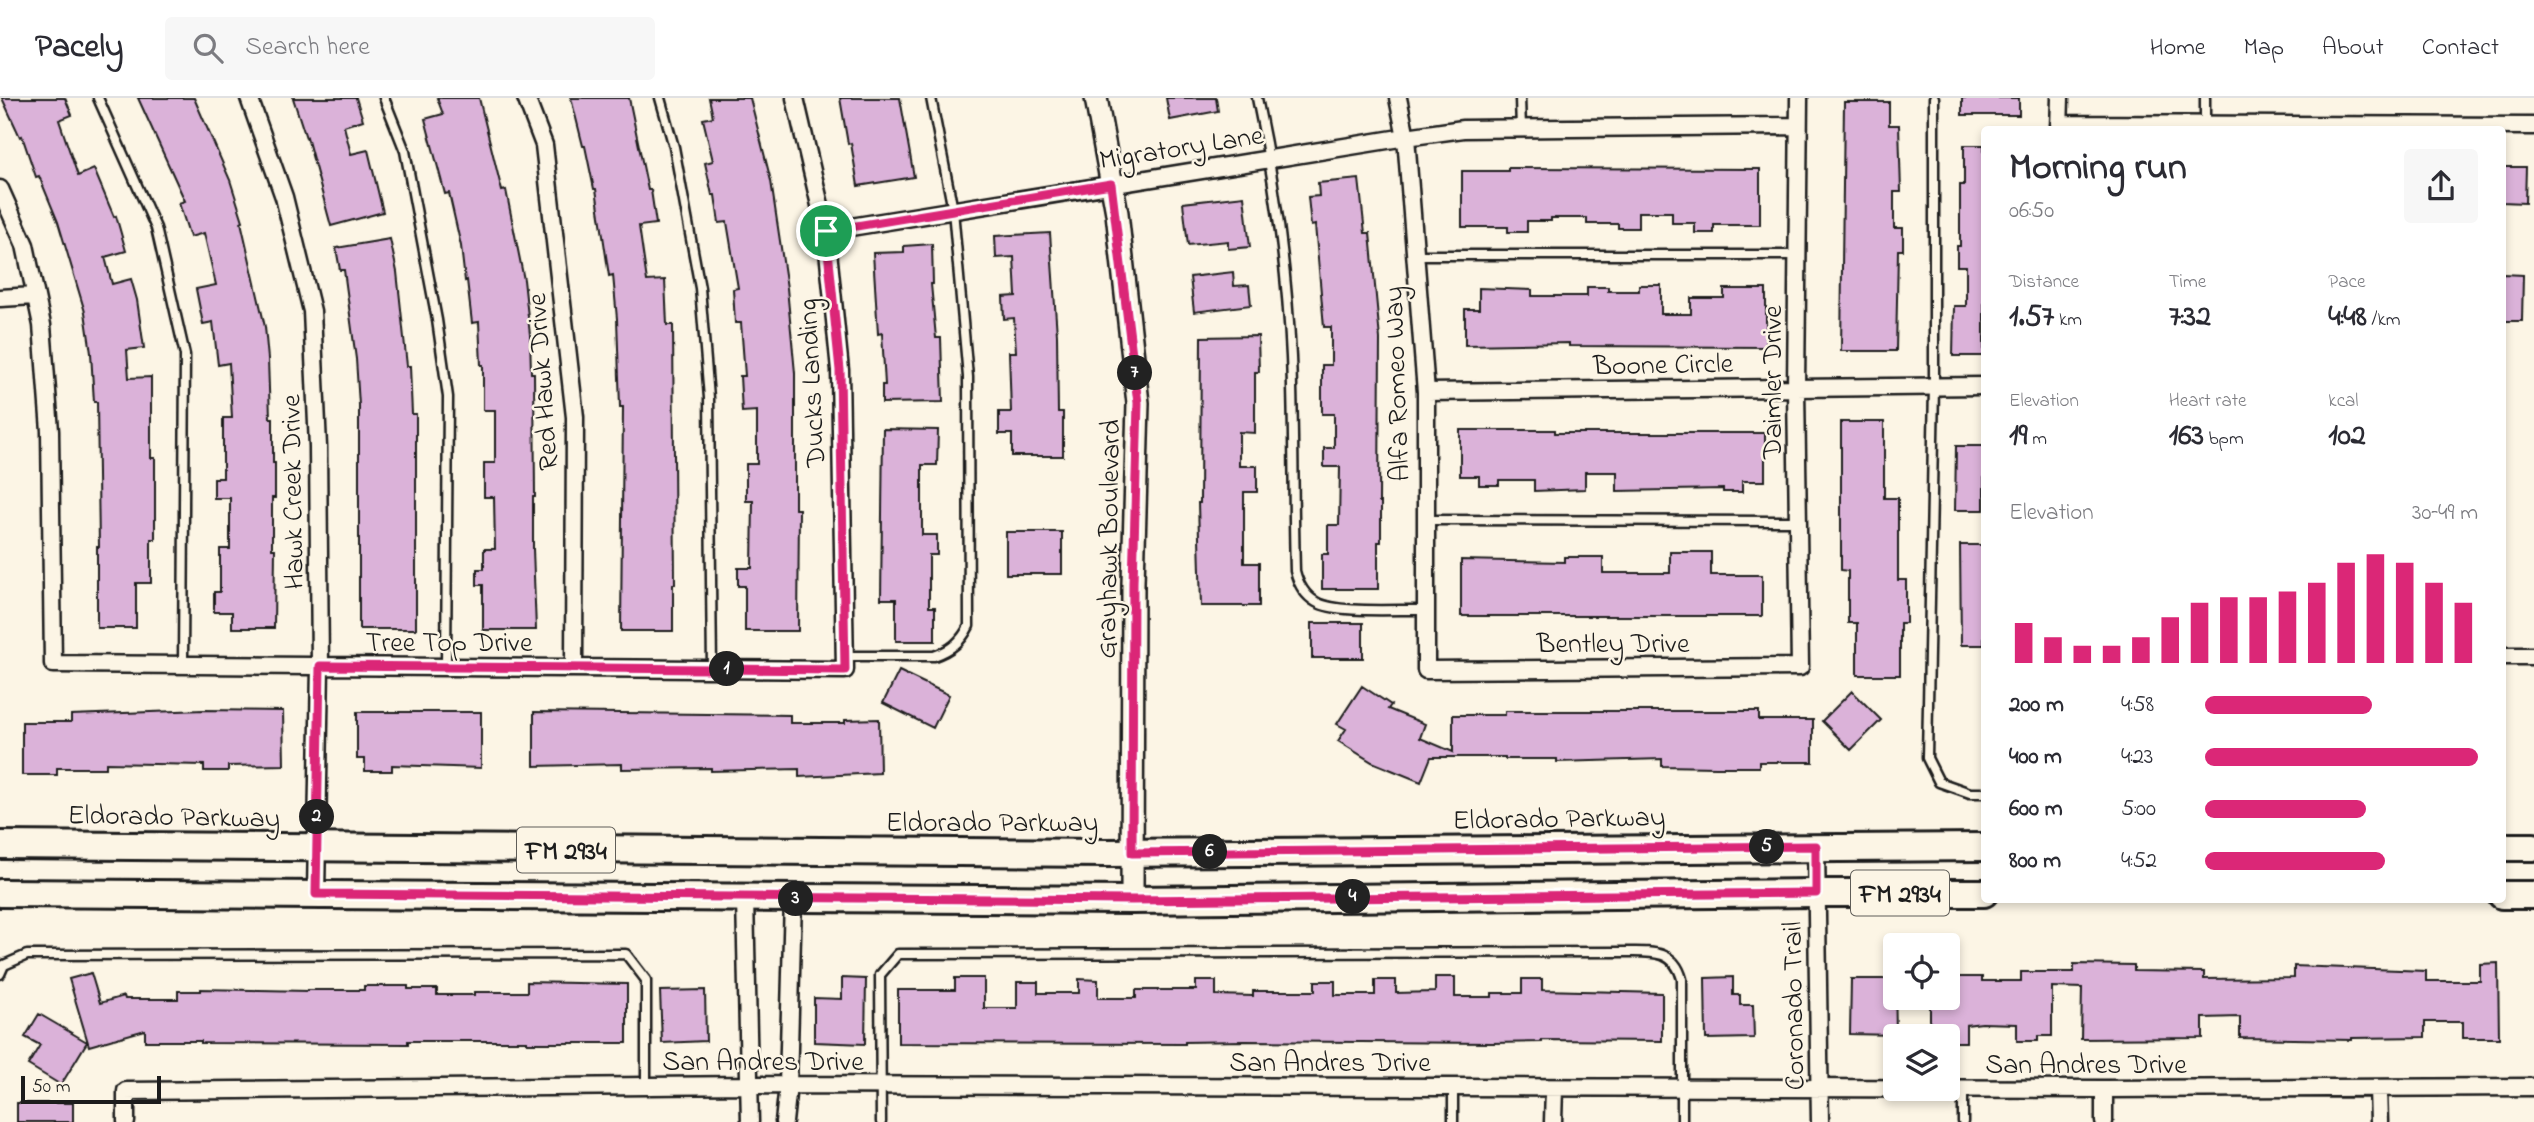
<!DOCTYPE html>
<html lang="en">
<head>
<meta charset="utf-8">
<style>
	:root { --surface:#fff; --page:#f7f7f7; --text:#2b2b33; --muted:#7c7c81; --line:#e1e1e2; --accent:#db2777 }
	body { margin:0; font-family:"Indie Flower",sans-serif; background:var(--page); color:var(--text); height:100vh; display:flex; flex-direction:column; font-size:26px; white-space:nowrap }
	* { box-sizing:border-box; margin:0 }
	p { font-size:23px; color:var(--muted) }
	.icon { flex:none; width:38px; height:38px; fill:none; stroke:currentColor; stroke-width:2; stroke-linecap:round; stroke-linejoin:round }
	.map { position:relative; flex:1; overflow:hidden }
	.side { position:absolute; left:1981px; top:28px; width:525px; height:777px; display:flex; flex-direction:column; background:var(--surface); border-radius:7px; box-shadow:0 4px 10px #0003 }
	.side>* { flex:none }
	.controls { position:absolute; left:1883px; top:835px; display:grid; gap:14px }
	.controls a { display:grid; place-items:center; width:77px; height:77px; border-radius:7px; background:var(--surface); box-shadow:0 4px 10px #0003; font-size:35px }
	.scale { position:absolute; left:21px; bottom:18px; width:140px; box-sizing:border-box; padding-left:7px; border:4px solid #1c1c1c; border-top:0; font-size:19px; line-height:24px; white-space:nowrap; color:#1c1c1c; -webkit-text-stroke:5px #fcf5e5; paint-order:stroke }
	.pin { position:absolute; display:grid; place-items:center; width:60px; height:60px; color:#fff; margin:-30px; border:4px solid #fff; border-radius:50%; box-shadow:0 2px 7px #0007 }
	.km { position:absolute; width:35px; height:35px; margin:-18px; border-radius:50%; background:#222; color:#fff; font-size:19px; line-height:35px; text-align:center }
	.round { display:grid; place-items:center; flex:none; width:74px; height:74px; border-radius:7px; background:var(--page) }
	.overview { display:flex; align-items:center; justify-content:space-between; height:119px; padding:0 28px }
	h1 { font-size:38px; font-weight:800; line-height:52px }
	.metrics { display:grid; grid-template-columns:repeat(3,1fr); gap:10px; height:119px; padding:7px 28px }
	.metrics div { display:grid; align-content:center }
	.metrics b { font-size:30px; font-weight:800 }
	.metrics small { font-size:19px; font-weight:400 }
	.metrics p { font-size:19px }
	.chart { height:196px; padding:14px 28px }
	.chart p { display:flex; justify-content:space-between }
	.chart svg { width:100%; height:126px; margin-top:7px; stroke:var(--accent); stroke-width:6 }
	ul { padding:0 28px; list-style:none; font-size:23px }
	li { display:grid; grid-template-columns:112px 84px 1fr; align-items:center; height:52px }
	li i { height:18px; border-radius:9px; background:var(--accent) }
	header { display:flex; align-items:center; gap:42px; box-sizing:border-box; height:98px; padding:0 35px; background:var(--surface); border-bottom:2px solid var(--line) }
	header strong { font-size:33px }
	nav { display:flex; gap:38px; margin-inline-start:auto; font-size:24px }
	.search { width:490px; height:63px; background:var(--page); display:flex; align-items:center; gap:18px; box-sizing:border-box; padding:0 24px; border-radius:7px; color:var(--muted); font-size:26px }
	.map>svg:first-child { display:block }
</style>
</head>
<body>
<header>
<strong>Pacely</strong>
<div class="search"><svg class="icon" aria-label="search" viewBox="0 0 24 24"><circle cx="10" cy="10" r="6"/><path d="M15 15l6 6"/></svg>Search here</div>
<nav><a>Home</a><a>Map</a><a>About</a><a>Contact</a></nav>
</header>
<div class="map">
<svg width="2534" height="1024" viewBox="0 0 2534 1024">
	<rect width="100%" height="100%" fill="#fcf5e5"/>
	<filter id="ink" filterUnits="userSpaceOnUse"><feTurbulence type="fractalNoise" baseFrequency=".0143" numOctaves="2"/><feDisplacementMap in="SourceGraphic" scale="14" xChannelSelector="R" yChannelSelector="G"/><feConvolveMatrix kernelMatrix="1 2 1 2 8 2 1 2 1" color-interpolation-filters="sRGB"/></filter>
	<g filter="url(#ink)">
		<path fill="#dbb2d9" stroke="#1c1c1c" stroke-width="2" d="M2,0H65L72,17L59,22L78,78L94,71L114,119L116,118L126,153L105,159L112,186L131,181L137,202L144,250L127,252L129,280L151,279V360H155V441H151V485H136V530H97V449H99L97,304H94L91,255L85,214L58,124L39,78L36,79L22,38L20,39Z
			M138,0H194L230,82L243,123L241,124L265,229L268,261L270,320H273V365H275V400H272V451H275L274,530H232V514H214V494H220V451H230V400H214V380H223V320H232L229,265L218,267L213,224L203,226L196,191L216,187L204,135L190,139L179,105L185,103Z
			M293,0H356L363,22L344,28L351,56L368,52L383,114L331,128L307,39L306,40Z
			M437,0H479L502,93L506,92L524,182L530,237L531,275H534L535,399H533V451L536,532H483V487H477V471H484V451H495L494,399H484V365H495V312H483V267H481L479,224L472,225L467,182L465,183L461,148L449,95L445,96L425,21L443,16Z
			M571,0H629L648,92H651L656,126L639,128L647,183L665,182L667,227H673L675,486H673V533H621L623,309H620L617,221L613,177L609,178L596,91H594L585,48H583Z
			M709,0H750L771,83L787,190L795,275V411H799L798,533H745V488H738V470H752L753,403H746V366H757V313L742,314L740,278H745L741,225H735L733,191L738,190L727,124L719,125L715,97H712L705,65L713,63L703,21L713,19Z
			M840,0H900L914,79L858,88L851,45L848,46Z
			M1166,0H1216L1218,13L1170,22Z
			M1962,0H2019V17H1962Z
			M1844,4H1889V27H1899L1901,94H1894V130H1903V152H1898L1896,253H1841Z
			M1964,47H1984V258H1953L1954,208H1966V168H1957V148H1960V87H1964Z
			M2502,69H2526L2525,105L2502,104Z
			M1508,70L1760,71V127H1714V135H1695V125H1672V114H1638V130H1618V126H1587V120H1551V123H1527V134H1508V129H1462V73H1508Z
			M1359,81L1365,135H1370L1380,241L1379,404H1381V444H1378V491H1322V456H1328V427H1339L1340,369H1324V350H1334V316H1322V267H1331V229H1324L1315,127L1311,128L1308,99L1319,98L1318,85Z
			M1244,98L1250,149L1228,151V143L1188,147L1183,105Z
			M1050,135L1057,237L1058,314H1063V358H1012V336H999V314H1011L1009,254H1016L1014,220L1004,221L1003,199L1016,198L1014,159L996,160L995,138Z
			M390,141L397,174L407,268H410L412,316H416V531H359V307L356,261L344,172H340L336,150Z
			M932,146L933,186H931L936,240H941L943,304L882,305V287H885L882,235L878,236L873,155L904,154V148Z
			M1233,174L1234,188L1249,187L1251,207L1194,214L1190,179Z
			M2502,176L2523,177L2522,223H2502Z
			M1639,187H1661V216H1691V200H1724V191H1766V249L1569,248V245L1465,247V211H1479V190L1532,192V198H1587V189H1608V193H1639Z
			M1258,238L1259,274H1255V335L1239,334V368H1257V394H1244V465H1259V508H1201L1198,405H1200L1201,239Z
			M1841,324H1884V400H1898V482H1906V525H1900V577H1857V525H1848V473L1841,472Z
			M883,331L938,332L937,367H922V437H937V457H929V509H935V543H896V501H881Z
			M1460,332H1555V335H1765V383H1742V394H1723V391L1617,393V374H1585V391L1534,393V382H1499V387H1479V378H1460Z
			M1956,348H1984V412H1955Z
			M1006,434H1062V476H1006Z
			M1960,447H1984V547H1961Z
			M1670,454H1711V477H1762V518H1461V462L1564,464V459H1603V475H1670Z
			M1312,525H1363V560H1312Z
			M899,573L949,597L933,630L883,605Z
			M1362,588L1391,607L1388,611L1425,626L1420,640L1453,654V617H1505V613H1759V622H1813V664H1759V669H1716L1662,668V661L1557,664V661H1505V659H1431L1421,684L1372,664L1338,643L1346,631L1337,626Z
			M1852,593L1881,622L1851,652L1822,623Z
			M204,612L283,613L284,667L228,668V673H204V667L106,665V670H57V677H22V624H71V617Z
			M357,614H481V670L392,667V673H365V661H357Z
			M534,614L790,617V625H845V622L879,621L880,675L799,679V671L711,673V670L622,671V666L534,668Z
			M2498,865L2499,940H2463V924H2425V939L2352,940V942L2240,940V919L2203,920V940L2081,941L2082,890L2052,889V938H2038V943H2017V926L1982,925L1966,927V944H1948V938H1930V900H1948V879H1982V883H2021V874H2074V866L2134,867V873L2204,874V881L2294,880V868L2426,873V883H2480V866Z
			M91,875L100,905L124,898L125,901H178V893H201V891L308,893V892H364V888H408V891H437V897H474V894H527V884L627,886V945H527V943H408V946L201,945V943H145V932L89,948L69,881Z
			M1435,879H1455V899H1492V895H1522V881H1542V892L1662,895V943L1542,942V944L1492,945L1244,943L1185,944V946L898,945V892H955V880H984V910H1017V884H1038V895H1079V881L1098,882V900H1136V892H1196V883H1216V897L1253,898V893H1315V883H1335V897H1375V882H1396V895L1435,894Z
			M1733,879V897H1740V907H1753L1754,940L1706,941L1705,880Z
			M842,880L866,881L865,946L814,944V900L842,901Z
			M1851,881H1895L1896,937L1850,936Z
			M705,892L706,943L662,945L660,893Z
			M39,916L87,944L61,987L28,967L40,947L25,939Z
			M17,1005H73V1024H17Z"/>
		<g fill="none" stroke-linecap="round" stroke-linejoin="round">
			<g stroke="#1c1c1c" stroke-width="13">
				<path id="service" d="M98,0L156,130L185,257L183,567
					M384,0L405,53L437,222L448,299L446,569
					M660,0L674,49L700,190L709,300L712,571
					M1257,0C1275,85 1287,172 1291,259C1294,330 1293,402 1295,473C1298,485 1304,497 1316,504C1336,516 1400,511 1426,512
					M1520,0L1521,31
					M1934,0V288L1927,660L1939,684L1970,695H1984
					M2205,26V0
					M1415,157H1797
					M1426,422L1798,423
					M845,558H934C951,552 961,544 969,528L968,279L953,112L931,0
					M0,876L4,867L27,857L626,856L646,882V988
					M1453,989V1024
					M1963,991V1024
					M881,1024L880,877L898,856L1624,854C1651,854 1674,851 1682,881V1024"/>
			</g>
			<g stroke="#1c1c1c" stroke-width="21">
				<path id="minor" d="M249,0L284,99L312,213L318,349L320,568L316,796
					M526,0L544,47L575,319L574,570
					M1398,0L1406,39L1426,294V572L1800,569L1796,290L1799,0
					M2059,26L2534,28
					M2059,32L2060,0
					M0,91L25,147L42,227L50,333L53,566L845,572L840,272L826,133L795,0
					M826,133L1406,39L1463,31L1798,28
					M0,200L35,198
					M1426,294L1984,288
					M2502,558H2534
					M1816,748L1820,1024
					M745,801L750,1024
					M2378,990L2379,1024
					M2104,991V1024
					M126,1024V993L748,987L2104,991L2534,989
					M784,1024L788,987L793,801
					M1553,1024L1554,990"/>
			</g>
			<g stroke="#1c1c1c" stroke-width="26">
				<path id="tertiary" d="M1096,0L1117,115L1138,305L1133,485L1132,802"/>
			</g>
			<g stroke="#1c1c1c" stroke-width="32">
				<path id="primary" d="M0,747L1106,755L1984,749
					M2502,749H2534
					M0,795L1132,802L1816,795H1984
					M2502,797H2534"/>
			</g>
			<use href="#service" stroke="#fcf5e5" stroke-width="8"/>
			<use href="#minor" stroke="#fcf5e5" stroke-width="16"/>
			<use href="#tertiary" stroke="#fcf5e5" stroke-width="21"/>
			<use href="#primary" stroke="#fcf5e5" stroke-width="26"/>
		</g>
	</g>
	<g fill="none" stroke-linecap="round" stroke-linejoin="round" filter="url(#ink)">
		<g stroke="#fff" stroke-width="14">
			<path id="route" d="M1111,86L1138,305L1133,485L1132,755L1816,748V795L1132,802L316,796L320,568L845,572L840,272L826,133Z"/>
		</g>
		<use href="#route" stroke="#db2777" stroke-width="9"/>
	</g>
	<g text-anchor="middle" stroke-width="5" stroke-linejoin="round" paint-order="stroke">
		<g fill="#fcf5e5" stroke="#5f5d58" stroke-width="2">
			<rect x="517" y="729.5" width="98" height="45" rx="5"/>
			<rect x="1851" y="772.5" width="98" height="45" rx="5"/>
		</g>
		<g font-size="26" font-weight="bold" fill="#1c1c1c">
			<text x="566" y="761">FM 2934</text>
			<text x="1900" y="804">FM 2934</text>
		</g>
		<g font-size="28" fill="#1c1c1c" stroke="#fcf5e5">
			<text transform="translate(1181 48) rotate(-9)" y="10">Migratory Lane</text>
			<text transform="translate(1663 265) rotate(-1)" y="10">Boone Circle</text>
			<text transform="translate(541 284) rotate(-94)" y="10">Red Hawk Drive</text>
			<text transform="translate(1771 284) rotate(-90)" y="10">Daimler Drive</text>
			<text transform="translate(810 285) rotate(-93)" y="10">Ducks Landing</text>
			<text transform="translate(1395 286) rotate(-92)" y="10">Alfa Romeo Way</text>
			<text transform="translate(291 394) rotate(-91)" y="10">Hawk Creek Drive</text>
			<text transform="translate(1107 441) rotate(-89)" y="10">Grayhawk Boulevard</text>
			<text x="449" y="553">Tree Top Drive</text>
			<text x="1613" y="554">Bentley Drive</text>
			<text transform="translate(174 717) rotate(1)" y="10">Eldorado Parkway</text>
			<text transform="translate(1559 719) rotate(-1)" y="10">Eldorado Parkway</text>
			<text x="992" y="733">Eldorado Parkway</text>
			<text transform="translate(1792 908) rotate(-91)" y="10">Coronado Trail</text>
			<text x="763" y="972">San Andres Drive</text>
			<text x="1330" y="973">San Andres Drive</text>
			<text x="2086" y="975">San Andres Drive</text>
		</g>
	</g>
</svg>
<div class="controls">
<a><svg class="icon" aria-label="locate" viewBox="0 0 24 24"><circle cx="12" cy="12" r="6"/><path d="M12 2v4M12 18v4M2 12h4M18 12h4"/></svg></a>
<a><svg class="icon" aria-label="layers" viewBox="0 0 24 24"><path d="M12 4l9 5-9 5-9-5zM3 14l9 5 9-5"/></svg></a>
</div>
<div class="scale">50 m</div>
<div class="pin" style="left:826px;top:133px;background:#1e9e55"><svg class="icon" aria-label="arrive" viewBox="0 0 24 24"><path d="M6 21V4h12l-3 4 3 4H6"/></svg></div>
<b class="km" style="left:727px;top:571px">1</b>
<b class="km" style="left:317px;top:719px">2</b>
<b class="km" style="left:796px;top:801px">3</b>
<b class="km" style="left:1353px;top:799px">4</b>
<b class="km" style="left:1767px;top:749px">5</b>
<b class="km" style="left:1210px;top:754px">6</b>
<b class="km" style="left:1135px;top:275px">7</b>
<section class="side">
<div class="overview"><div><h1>Morning run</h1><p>06:50</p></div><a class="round"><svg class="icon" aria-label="share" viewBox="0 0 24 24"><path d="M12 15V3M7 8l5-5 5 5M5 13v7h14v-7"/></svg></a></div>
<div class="metrics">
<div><p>Distance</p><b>1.57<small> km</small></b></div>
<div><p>Time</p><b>7:32</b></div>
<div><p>Pace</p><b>4:48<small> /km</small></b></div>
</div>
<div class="metrics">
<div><p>Elevation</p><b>19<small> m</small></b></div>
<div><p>Heart rate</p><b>163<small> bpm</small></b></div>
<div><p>kcal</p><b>102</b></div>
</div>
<div class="chart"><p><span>Elevation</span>30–49 m</p>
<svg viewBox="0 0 160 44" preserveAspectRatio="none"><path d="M5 44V30M15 44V35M25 44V38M35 44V38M45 44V35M55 44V28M65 44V23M75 44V21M85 44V21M95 44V19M105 44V16M115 44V9M125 44V6M135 44V9M145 44V16M155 44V23"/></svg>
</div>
<ul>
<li><b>200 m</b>4:58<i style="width:61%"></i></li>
<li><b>400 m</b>4:23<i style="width:100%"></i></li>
<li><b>600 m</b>5:00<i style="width:59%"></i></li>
<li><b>800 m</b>4:52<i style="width:66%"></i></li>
</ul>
</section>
</div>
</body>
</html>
